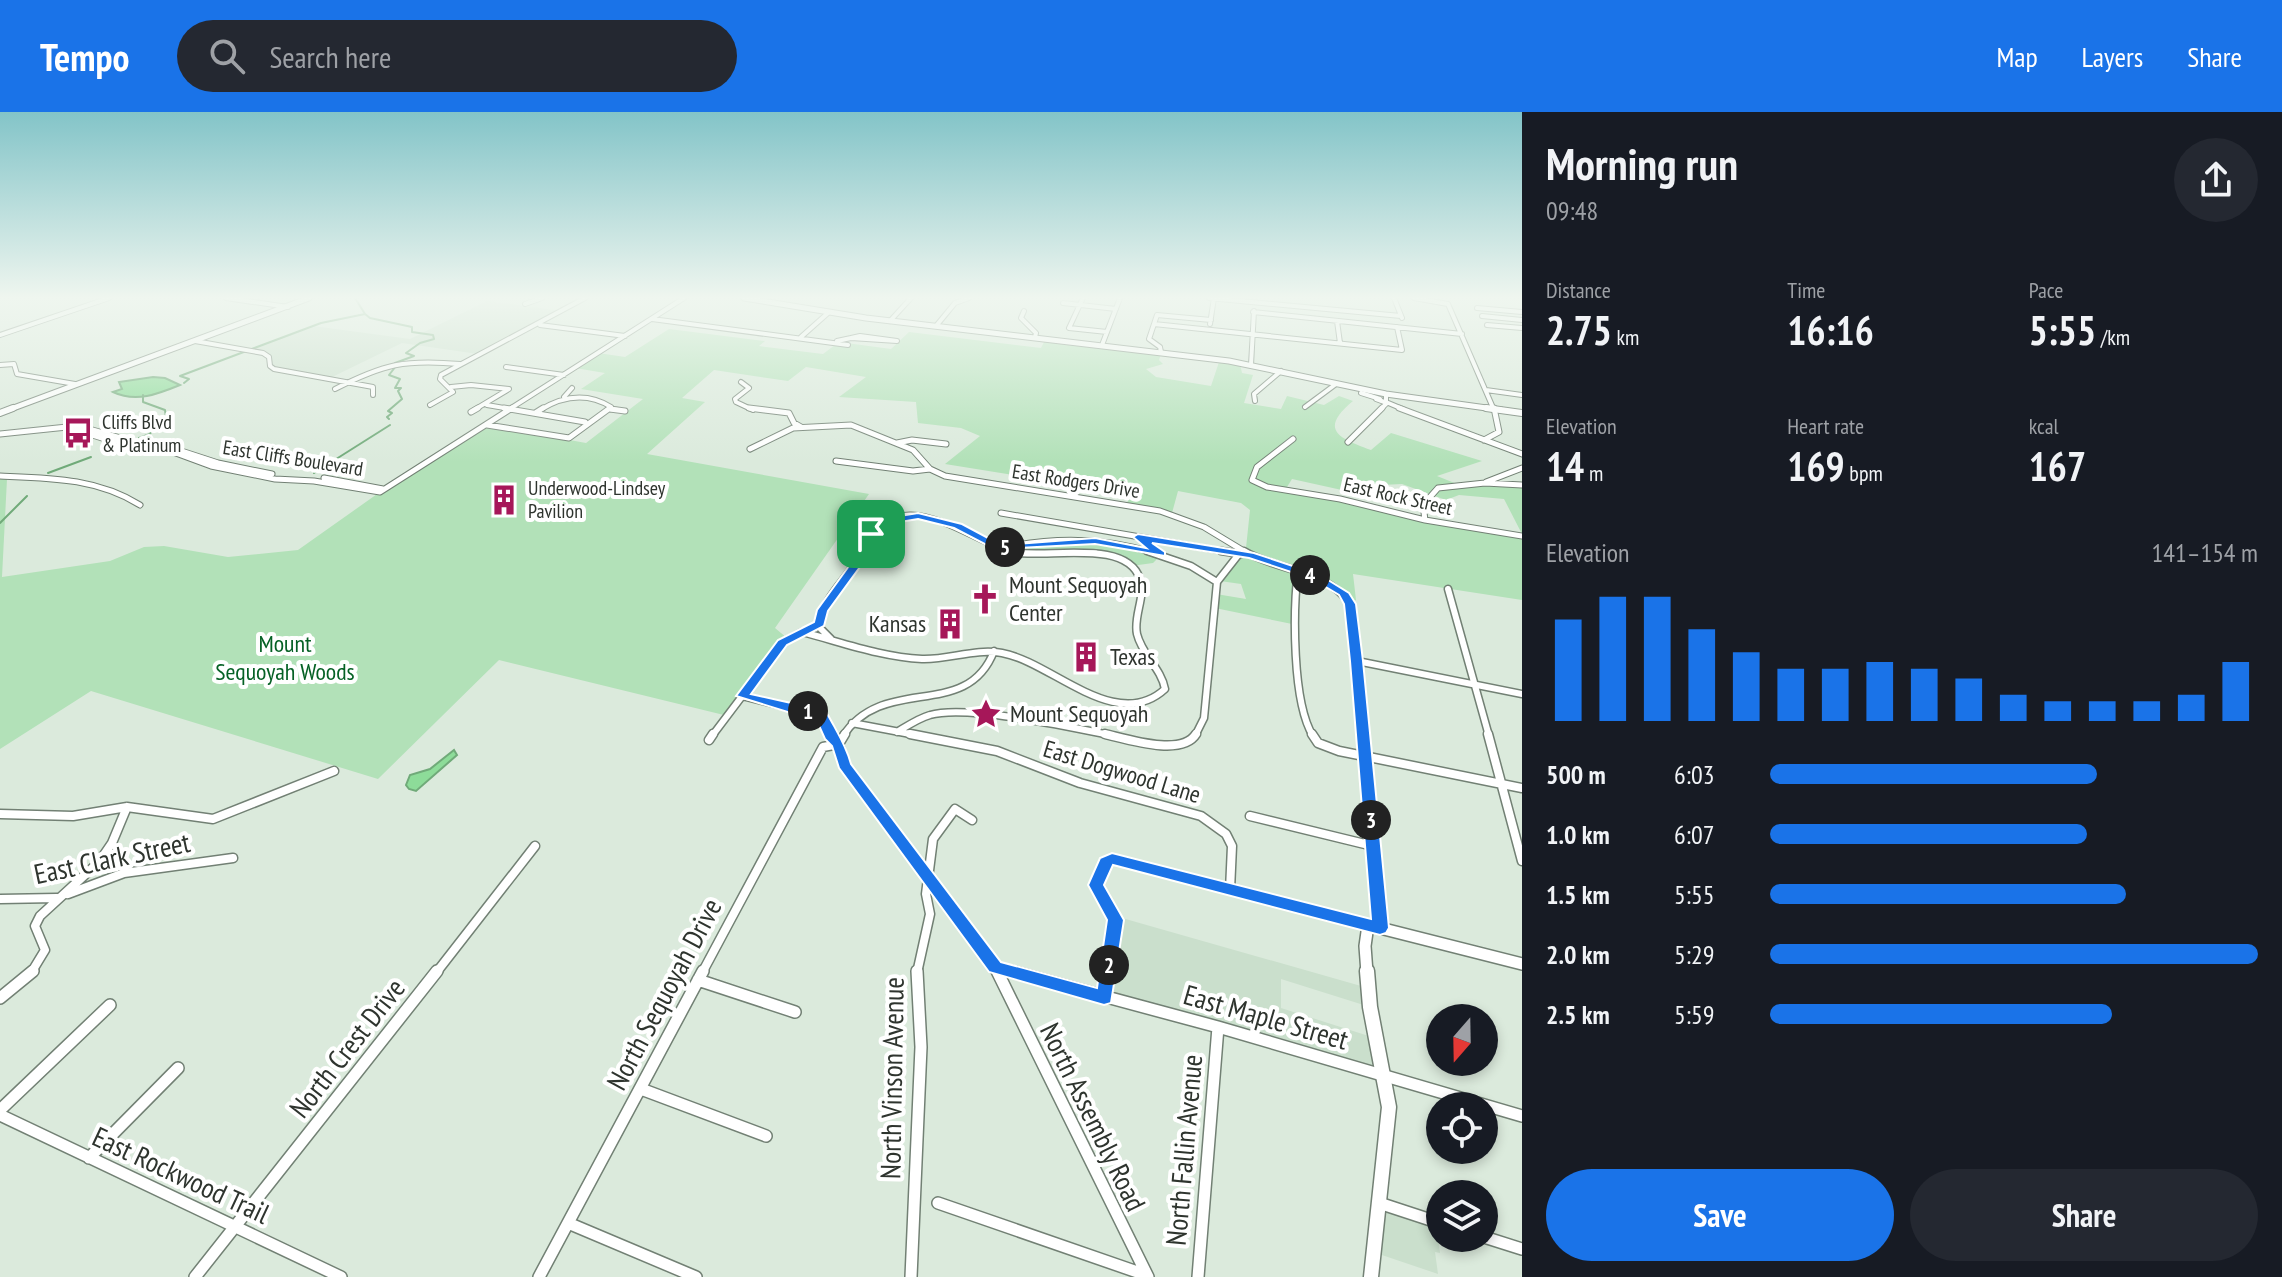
<!DOCTYPE html>
<html lang="en">
<head>
<meta charset="utf-8">
<style>
	:root { --surface:#171b24; --page:#242831; --text:#f1f3f6; --muted:#9ea1a6; --accent:#1a73e8 }
	body { margin:0; font-family:"PT Sans Narrow",sans-serif; background:var(--page); color:var(--text); height:100vh; display:flex; flex-direction:column; font-size:30px; white-space:nowrap }
	* { box-sizing:border-box; margin:0 }
	p { font-size:26px; color:var(--muted) }
	.icon { flex:none; width:44px; height:44px; fill:none; stroke:currentColor; stroke-width:2; stroke-linecap:round; stroke-linejoin:round }
	.map { position:relative; flex:1; overflow:hidden }
	.side { display:flex; flex-direction:column; background:var(--surface); width:760px }
	.side>* { flex:none }
	.needle { width:52px; rotate:200deg }
	.controls { position:absolute; left:1426px; top:892px; display:grid; gap:16px }
	.controls a { display:grid; place-items:center; width:72px; height:72px; border-radius:50%; background:var(--surface); box-shadow:0 4px 12px #0003; font-size:40px }
	.pin { position:absolute; display:grid; place-items:center; width:68px; height:68px; color:#fff; margin:-34px; border-radius:16px; box-shadow:0 4px 12px #0006 }
	.km { position:absolute; width:40px; height:40px; margin:-20px; border-radius:50%; background:#222; color:#fff; font-size:22px; line-height:40px; text-align:center }
	.round { display:grid; place-items:center; flex:none; width:84px; height:84px; border-radius:42px; background:var(--page) }
	.headline { display:flex; align-items:center; justify-content:space-between; height:136px; padding:0 24px }
	h1 { font-size:44px; font-weight:800; line-height:60px }
	.stats { display:grid; grid-template-columns:repeat(3,1fr); gap:12px; height:136px; padding:8px 24px }
	.stats div { display:grid; align-content:center }
	.stats b { font-size:40px; font-weight:800 }
	.stats small { font-size:22px; font-weight:400 }
	.stats p { font-size:22px }
	.chart { height:224px; padding:16px 24px }
	.chart p { display:flex; justify-content:space-between }
	.chart svg { width:100%; height:144px; margin-top:8px; stroke:var(--accent); stroke-width:6 }
	.primary-button { display:flex; gap:16px; margin-top:auto; padding:16px 24px }
	.primary-button a { flex:1; height:92px; border-radius:48px; background:var(--accent); color:#fff; font-size:32px; font-weight:800; line-height:92px; text-align:center }
	.primary-button a+a { background:var(--page); color:var(--text) }
	ul { padding:0 24px; list-style:none; font-size:26px }
	li { display:grid; grid-template-columns:128px 96px 1fr; align-items:center; height:60px }
	li i { height:20px; border-radius:10px; background:var(--accent) }
	header { display:flex; align-items:center; gap:48px; box-sizing:border-box; height:112px; padding:0 40px; background:var(--accent); color:#fff }
	header strong { font-size:38px }
	nav { display:flex; gap:44px; margin-inline-start:auto; font-size:28px }
	.search { width:560px; height:72px; background:var(--page); display:flex; align-items:center; gap:20px; box-sizing:border-box; padding:0 28px; border-radius:44px; color:var(--muted); font-size:30px }
	main { display:flex; flex:1; min-height:0 }
	.map>svg:first-child { display:block }
</style>
</head>
<body>
<header>
<strong>Tempo</strong>
<div class="search"><svg class="icon" aria-label="search" viewBox="0 0 24 24"><circle cx="10" cy="10" r="6"/><path d="M15 15l6 6"/></svg>Search here</div>
<nav><a>Map</a><a>Layers</a><a>Share</a></nav>
</header>
<main>
<div class="map">
<svg width="1522" height="1165" viewBox="0 0 1522 1165">
	<rect width="100%" height="100%" fill="#dbeadc"/>
	<path fill="#cadfcc" d="M487,189L562,199L478,242L402,231L328,267L282,259L270,254L269,245L250,237L313,214L410,227Z
		M1115,804L1368,876L1370,895L1281,867V896L1375,926L1384,964L1104,885Z
		M1379,1091L1436,1110L1440,1141L1435,1140L1438,1162L1373,1140Z"/>
	<path fill="#b2e1b8" d="M669,217L765,229L759,234L823,242L839,230L891,237L909,220L1041,236L1045,228L1161,242L1159,248L1163,252L1146,257L1156,265L1211,274L1219,250L1240,252L1242,261L1253,263L1244,291L1281,297L1287,284L1324,293L1339,284L1353,289C1318,318 1339,326 1371,338L1391,321L1482,349L1437,364L1462,374L1522,373V422L1504,387L1459,383L1446,388L1402,372L1381,373L1378,386L1292,367L1287,375L1425,408L1522,424V488L1353,462L1356,488L1350,492L1342,478L1298,457L1297,513L1215,496L1216,482L1246,487L1241,472L1220,469L1239,442L1254,443L1246,436L1250,398L1241,391L1178,379L1172,401L1127,391L1131,382L945,352L980,324L961,316L918,311L916,290L839,285L866,265L806,255L788,269L714,258L682,286L705,290L647,342L869,382L775,516L787,526L728,604L499,548L378,667L91,579L0,637V367H7L2,465L110,449L144,435L164,434L228,445L298,438L380,380L487,313L586,331L643,287L581,277L605,261L575,256L598,241L625,245Z
		M1095,429L1162,442L1153,451L1131,454L1109,444L1034,443L1000,437Z"/>
	<path fill="#8ddc99" stroke="#70aa79" stroke-width="2" d="M153,265L165,266L180,273C158,282 136,291 113,280L122,277L119,270Z
		M454,638L457,643L416,679L409,677L406,673L410,663L430,657Z"/>
	<g fill="none" stroke-linecap="round" stroke-linejoin="round">
		<path stroke="#70aa79" stroke-width="2" d="M365,202L370,206L412,215V220L433,223L434,227L420,231L406,241L414,244L395,251
			M184,271L189,267L180,264L321,211L365,202L355,186
			M389,307L387,305L392,301L388,299L402,287L398,279L401,276H395L400,267L389,263L396,254
			M139,326L150,322L154,314L166,306L165,298L143,290V283
			M48,361L91,345
			M314,361L390,313
			M0,411L27,384"/>
		<g stroke="#728074" stroke-width="6">
			<path id="minor-far4" d="M226,186L288,195
				M1083,186L1069,216L1107,220
				M1209,186L1401,204
				M1394,186L1402,206
				M1414,186L1448,192L1494,298
				M1063,191L1116,197
				M525,192L542,186
				M1477,196L1522,200
				M1024,199L1021,206L1036,221L1035,225
				M1253,200L1462,222
				M1482,204L1522,208
				M652,207L848,233
				M890,209L911,186
				M1337,209L1340,231
				M1154,212L1402,238L1397,215
				M1210,212L1214,186
				M540,213L625,224
				M1487,213L1522,216
				M936,214L955,191L969,186
				M0,223L109,186
				M860,224L897,229L851,226Z
				M801,225L828,201
				M195,229L263,241L269,245L270,254L274,257L373,275V283
				M837,229L851,226
				M1102,233L1120,186
				M1161,240L1160,235L1149,227L1157,203L1211,208
				M0,253L14,252L17,262L75,272
				M1251,253L1254,199
				M506,255L564,263
				M741,270L749,276L735,287L736,290L753,298
				M451,275L471,273L509,277L474,298
				M335,277C384,252 405,247 460,252
				M1486,278L1522,283
				M1361,281L1380,287
				M1386,282V290L1405,298
				M564,285L572,276
				M1376,287L1387,291L1380,298
				M1255,289L1254,282L1281,259
				M430,293L453,280L440,267L441,263L585,186
				M487,293L516,298
				M1305,295L1336,272
				M610,297L618,298
				M508,298L684,186
				M540,298C563,284 587,280 611,295L607,298"/>
		</g>
		<g stroke="#728074" stroke-width="7">
			<path id="minor-far3" d="M504,296L585,310
				M749,296L789,301L794,311L801,315
				M1399,296L1522,342
				M610,297L625,299
				M471,300L478,296
				M535,301L543,296
				M68,311L117,325
				M487,313L569,326L610,296
				M0,322L67,315L102,326L173,340L211,354L275,367L314,369L380,380L512,296
				M1293,327L1257,355L1252,368L1267,375L1340,387L1425,408L1522,424
				M1484,328L1499,320L1494,296
				M1348,330L1382,296
				M897,331L912,328L946,332
				M172,336L218,351L272,362
				M750,337L793,316L851,313L913,338L930,357L945,364L1160,399L1204,415L1247,441
				M836,349L913,359L930,357
				M0,364C49,366 97,366 140,393
				M324,366L383,377
				M1486,370L1522,356
				M1001,401L1233,441
				M1425,408L1423,393L1438,376L1485,371L1522,373
				M1001,436C1052,425 1104,425 1154,441
				M861,441C895,364 961,425 1013,441
				M1069,441H1096"/>
		</g>
		<g stroke="#728074" stroke-width="9">
			<path id="minor-far2" d="M1147,439L1191,454L1217,470
				M1221,439L1241,442
				M1244,439C1277,459 1327,457 1350,492L1363,624
				M1298,458C1293,498 1292,590 1313,624
				M1448,477L1489,624
				M831,527L820,516C820,485 851,465 862,439
				M1357,549L1522,582
				M742,584L815,602L831,624
				M852,611L921,624
				M897,620C907,614 919,606 930,603C966,592 1075,616 1114,624
				M712,624L783,530L802,520C841,530 881,545 922,547C949,548 975,536 1002,541C1052,550 1116,622 1165,577C1161,556 1142,543 1137,522C1133,504 1146,485 1140,467C1126,424 1040,449 1007,439
				M843,624C884,561 967,610 994,539
				M1195,624L1204,606L1217,470L1239,442"/>
		</g>
		<g stroke="#728074" stroke-width="11">
			<path id="minor-far1" d="M830,622L837,631
				M845,622L839,632L844,653L998,861
				M910,622L997,639L1080,671L1201,704L1226,722L1232,734L1230,778
				M1105,622C1127,627 1182,645 1196,622
				M1312,622L1318,631L1339,639L1522,676
				M1363,622L1380,816
				M1488,622L1522,749
				M709,628L713,622
				M0,702L73,704L127,695L213,707L334,659
				M1250,704L1373,734
				M68,782L124,761L233,746
				M0,787L57,786
				M995,855L1017,861
				M31,861L45,838L35,814L40,804L99,750L112,731L127,695
				M436,861L535,734
				M702,861L823,635L839,632
				M917,861L930,802L926,782L933,727L955,697L972,708
				M1107,861L1115,808L1096,773L1105,750L1112,747L1368,813"/>
		</g>
		<g stroke="#728074" stroke-width="14">
			<path id="minor" d="M997,859L1148,1165
				M1010,859L1218,915L1522,1004
				M698,868L795,900
				M1104,885L1108,859
				M0,886L33,859
				M641,977L766,1024
				M0,998L110,893
				M0,1003L341,1165
				M89,1046L178,956
				M938,1091L1146,1163
				M1379,1091L1440,1111
				M568,1111L696,1165
				M1484,1125L1522,1137
				M195,1165L437,859
				M539,1165L703,859
				M911,1165L921,935L917,859
				M1198,1165L1218,915"/>
		</g>
		<g stroke="#728074" stroke-width="7">
			<path id="major-far3" d="M744,186L866,206L1229,249L1386,282L1501,298
				M8,298L309,186"/>
		</g>
		<g stroke="#728074" stroke-width="8">
			<path id="major-far2" d="M1486,296L1522,301
				M0,301L13,296"/>
		</g>
		<g stroke="#728074" stroke-width="14">
			<path id="major-far1" d="M1367,861L1365,834L1368,813L1522,852"/>
		</g>
		<g stroke="#728074" stroke-width="17">
			<path id="major" d="M1367,859L1370,895L1389,995L1371,1165"/>
		</g>
		<use href="#minor-far4" stroke="#fff" stroke-width="4"/>
		<use href="#minor-far3" stroke="#fff" stroke-width="5"/>
		<use href="#minor-far2" stroke="#fff" stroke-width="6"/>
		<use href="#minor-far1" stroke="#fff" stroke-width="8"/>
		<use href="#minor" stroke="#fff" stroke-width="11"/>
		<use href="#major-far3" stroke="#fff" stroke-width="5"/>
		<use href="#major-far2" stroke="#fff" stroke-width="6"/>
		<use href="#major-far1" stroke="#fff" stroke-width="11"/>
		<use href="#major" stroke="#fff" stroke-width="14"/>
	</g>
	<linearGradient id="sky" x2="0" y2="1"><stop stop-color="#83c4c8"/><stop offset="0.53" stop-color="#eff6ef"/><stop offset="1" stop-color="#eff6ef" stop-opacity="0"/></linearGradient>
	<rect width="1522" height="350" fill="url(#sky)"/>
	<path fill="#1a73e8" stroke="#fff" stroke-width="2" fill-rule="evenodd" d="M918,401L962,412L1001,433L1095,426L1146,436L1133,425L1138,422L1254,441L1320,463L1349,481L1356,492L1363,549L1389,816L1386,821L1380,823L1113,753L1104,773L1124,808L1111,891L1104,893L989,860L839,656L832,634L825,627L817,609L736,584L778,528L814,510L817,498L854,447L868,420L881,407ZM918,407L954,416L1000,440L1018,436L1095,432L1165,444V440L1152,431L1249,446L1312,467L1339,483L1344,492L1350,549L1371,807L1112,741L1100,746L1088,773L1107,808L1097,876L1001,850L851,652C846,633 837,620 828,603L809,595L751,582L787,533L824,514L828,499L865,448L876,424L888,412Z"/>
	<defs>
		<g id="bus-bare" transform="scale(2.4)"><path d="M-5-6H5V4H4V6H2V4H-2V6H-4V4H-5ZM-3.5-4V0h7V-4ZM-3.5 1.2v1.5H-2V1.2ZM2 1.2v1.5H3.5V1.2Z" fill="#a61759" stroke="#fff" stroke-width="2.5" paint-order="stroke"/></g>
		<g id="building-bare" transform="scale(2.4)"><path d="M-4-6H4V6H1V3H-1V6H-4ZM-2.5-4.3h1.7v1.8h-1.7ZM.8-4.3h1.7v1.8H.8ZM-2.5-1h1.7V.8h-1.7ZM.8-1h1.7V.8H.8Z" fill="#a61759" stroke="#fff" stroke-width="2.5" paint-order="stroke"/></g>
		<g id="church-bare" transform="scale(2.4)"><path d="M-1.2-6h2.4v3.5h3.3v2.4h-3.3V6h-2.4V-.1h-3.3v-2.4h3.3Z" fill="#a61759" stroke="#fff" stroke-width="2.5" paint-order="stroke"/></g>
		<g id="sight-bare" transform="scale(2.4)"><path d="M0-6L1.8-2.2L6-1.7L2.9 1.2L3.7 5.4L0 3.3L-3.7 5.4L-2.9 1.2L-6-1.7L-1.8-2.2Z" fill="#a61759" stroke="#fff" stroke-width="2.5" paint-order="stroke"/></g>
	</defs>
	<g fill-rule="evenodd">
		<use href="#bus-bare" x="78" y="321"/>
		<use href="#building-bare" x="504" y="388"/>
		<use href="#church-bare" x="985" y="487"/>
		<use href="#building-bare" x="950" y="512"/>
		<use href="#building-bare" x="1086" y="545"/>
		<use href="#sight-bare" x="986" y="602"/>
	</g>
	<g text-anchor="middle" stroke-width="8" stroke-linejoin="round" paint-order="stroke">
		<g font-size="20" fill="#2e342e" stroke="#fff" text-anchor="start">
			<text x="102" y="317">Cliffs Blvd<tspan x="102" dy="23">&amp; Platinum</tspan></text>
			<text x="528" y="383">Underwood-Lindsey<tspan x="528" dy="23">Pavilion</tspan></text>
		</g>
		<g font-size="20" fill="#2e342e" stroke="#fff">
			<text transform="translate(293 346) rotate(9)" y="7">East Cliffs Boulevard</text>
			<text transform="translate(1076 369) rotate(9)" y="7">East Rodgers Drive</text>
			<text transform="translate(1398 384) rotate(13)" y="7">East Rock Street</text>
		</g>
		<g font-size="24" fill="#2e342e" stroke="#fff" text-anchor="start">
			<text x="1009" y="481">Mount Sequoyah<tspan x="1009" dy="28">Center</tspan></text>
			<text x="926" y="520" text-anchor="end">Kansas</text>
			<text x="1110" y="553">Texas</text>
			<text x="1010" y="610">Mount Sequoyah</text>
		</g>
		<g font-size="24" fill="#066125" stroke="#fff">
			<text x="285" y="540">Mount<tspan x="285" dy="28">Sequoyah Woods</tspan></text>
		</g>
		<g font-size="24" fill="#2e342e" stroke="#fff">
			<text transform="translate(1122 660) rotate(17)" y="8">East Dogwood Lane</text>
		</g>
		<g font-size="28" fill="#2e342e" stroke="#fff">
			<text transform="translate(112 746) rotate(-12)" y="10">East Clark Street</text>
			<text transform="translate(664 882) rotate(-62)" y="10">North Sequoyah Drive</text>
			<text transform="translate(1266 905) rotate(16)" y="10">East Maple Street</text>
			<text transform="translate(347 936) rotate(-52)" y="10">North Crest Drive</text>
			<text transform="translate(892 966) rotate(-89)" y="10">North Vinson Avenue</text>
			<text transform="translate(1093 1005) rotate(64)" y="10">North Assembly Road</text>
			<text transform="translate(1184 1038) rotate(-85)" y="10">North Fallin Avenue</text>
			<text transform="translate(181 1063) rotate(25)" y="10">East Rockwood Trail</text>
		</g>
	</g>
</svg>
<div class="controls">
<a><svg class="needle" viewBox="-14 -14 28 28"><path d="M0-13l5 13h-10z" fill="#e53935"/><path d="M0 13l5-13h-10z" fill="#9ea1a6"/></svg></a>
<a><svg class="icon" aria-label="locate" viewBox="0 0 24 24"><circle cx="12" cy="12" r="6"/><path d="M12 2v4M12 18v4M2 12h4M18 12h4"/></svg></a>
<a><svg class="icon" aria-label="layers" viewBox="0 0 24 24"><path d="M12 4l9 5-9 5-9-5zM3 14l9 5 9-5"/></svg></a>
</div>
<div class="pin" style="left:871px;top:422px;background:#1e9e55"><svg class="icon" aria-label="arrive" viewBox="0 0 24 24"><path d="M6 21V4h12l-3 4 3 4H6"/></svg></div>
<b class="km" style="left:808px;top:599px">1</b>
<b class="km" style="left:1109px;top:853px">2</b>
<b class="km" style="left:1371px;top:708px">3</b>
<b class="km" style="left:1310px;top:463px">4</b>
<b class="km" style="left:1005px;top:435px">5</b>
</div>
<section class="side">
<div class="headline"><div><h1>Morning run</h1><p>09:48</p></div><a class="round"><svg class="icon" aria-label="share" viewBox="0 0 24 24"><path d="M12 15V3M7 8l5-5 5 5M5 13v7h14v-7"/></svg></a></div>
<div class="stats">
<div><p>Distance</p><b>2.75<small> km</small></b></div>
<div><p>Time</p><b>16:16</b></div>
<div><p>Pace</p><b>5:55<small> /km</small></b></div>
</div>
<div class="stats">
<div><p>Elevation</p><b>14<small> m</small></b></div>
<div><p>Heart rate</p><b>169<small> bpm</small></b></div>
<div><p>kcal</p><b>167</b></div>
</div>
<div class="chart"><p><span>Elevation</span>141–154 m</p>
<svg viewBox="0 0 160 44" preserveAspectRatio="none"><path d="M5 44V13M15 44V6M25 44V6M35 44V16M45 44V23M55 44V28M65 44V28M75 44V26M85 44V28M95 44V31M105 44V36M115 44V38M125 44V38M135 44V38M145 44V36M155 44V26"/></svg>
</div>
<ul>
<li><b>500 m</b>6:03<i style="width:67%"></i></li>
<li><b>1.0 km</b>6:07<i style="width:65%"></i></li>
<li><b>1.5 km</b>5:55<i style="width:73%"></i></li>
<li><b>2.0 km</b>5:29<i style="width:100%"></i></li>
<li><b>2.5 km</b>5:59<i style="width:70%"></i></li>
</ul>
<div class="primary-button"><a>Save</a><a>Share</a></div>
</section>
</main>
</body>
</html>
